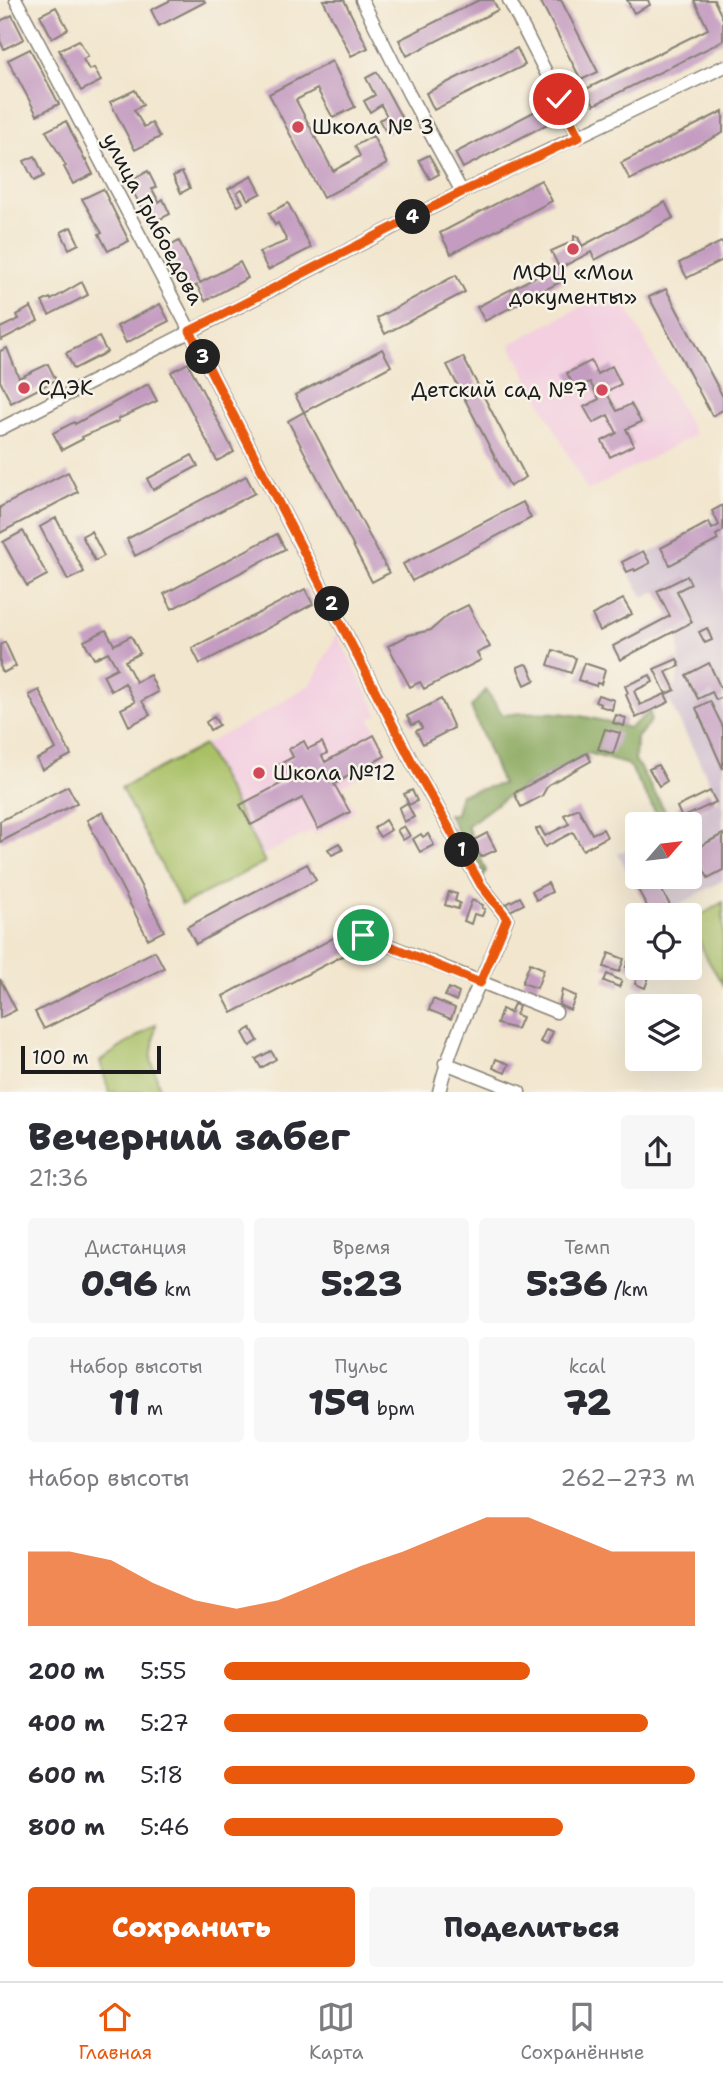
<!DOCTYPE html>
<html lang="ru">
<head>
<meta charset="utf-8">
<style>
	:root { --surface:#fff; --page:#f7f7f7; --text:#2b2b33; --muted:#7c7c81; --line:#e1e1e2; --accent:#ea580c }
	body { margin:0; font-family:"Shantell Sans",sans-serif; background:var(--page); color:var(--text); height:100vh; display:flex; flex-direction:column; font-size:26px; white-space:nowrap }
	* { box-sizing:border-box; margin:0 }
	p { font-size:23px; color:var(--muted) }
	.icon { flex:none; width:38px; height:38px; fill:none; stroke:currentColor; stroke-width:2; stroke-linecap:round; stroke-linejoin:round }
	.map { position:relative; height:1092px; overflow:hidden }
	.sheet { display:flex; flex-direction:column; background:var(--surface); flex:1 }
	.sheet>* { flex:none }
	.needle { width:46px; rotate:62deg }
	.fabs { position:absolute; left:625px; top:812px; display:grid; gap:14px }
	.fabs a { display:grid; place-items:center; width:77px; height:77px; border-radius:7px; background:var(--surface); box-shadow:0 7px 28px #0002; font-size:35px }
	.scale { position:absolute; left:21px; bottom:18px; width:140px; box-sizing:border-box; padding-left:7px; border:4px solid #1c1c1c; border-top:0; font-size:19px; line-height:24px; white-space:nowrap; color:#1c1c1c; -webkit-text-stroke:5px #f7f3e8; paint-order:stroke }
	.pin { position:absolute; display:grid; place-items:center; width:60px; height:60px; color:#fff; margin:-30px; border:4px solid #fff; border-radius:50%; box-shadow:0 2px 7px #0007 }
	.km { position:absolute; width:35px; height:35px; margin:-18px; border-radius:50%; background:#222; color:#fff; font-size:19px; line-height:35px; text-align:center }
	.round { display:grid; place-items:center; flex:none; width:74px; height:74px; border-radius:7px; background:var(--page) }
	.summary { display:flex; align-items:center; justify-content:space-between; height:119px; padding:0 28px }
	h1 { font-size:38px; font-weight:800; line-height:52px }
	.metrics { display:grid; grid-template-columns:repeat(3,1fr); gap:10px; height:119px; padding:7px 28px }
	.metrics div { display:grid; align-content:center; border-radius:7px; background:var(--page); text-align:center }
	.metrics b { font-size:35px; font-weight:800 }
	.metrics small { font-size:19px; font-weight:400 }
	.metrics p { font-size:19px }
	.chart { height:196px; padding:14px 28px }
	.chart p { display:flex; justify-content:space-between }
	.chart svg { width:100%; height:126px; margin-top:7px; fill:var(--accent); opacity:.7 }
	.cta { display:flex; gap:14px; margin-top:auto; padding:14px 28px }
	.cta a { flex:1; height:80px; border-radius:7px; background:var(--accent); color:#fff; font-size:28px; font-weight:800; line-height:80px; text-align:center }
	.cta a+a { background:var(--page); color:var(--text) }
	ul { padding:0 28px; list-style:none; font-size:23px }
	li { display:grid; grid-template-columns:112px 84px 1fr; align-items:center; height:52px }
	li i { height:18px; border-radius:9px; background:var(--accent) }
	.menu { display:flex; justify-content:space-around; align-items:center; height:98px; border-top:2px solid var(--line); background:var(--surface); font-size:19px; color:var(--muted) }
	.menu a { display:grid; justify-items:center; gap:4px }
	.menu .selected { color:var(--accent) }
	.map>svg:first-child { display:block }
</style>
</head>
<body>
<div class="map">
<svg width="723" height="1092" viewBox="0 0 723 1092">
	<rect width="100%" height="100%" fill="#f7f3e8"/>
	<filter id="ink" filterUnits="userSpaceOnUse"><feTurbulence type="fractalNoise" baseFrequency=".0143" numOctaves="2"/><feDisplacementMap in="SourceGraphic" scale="14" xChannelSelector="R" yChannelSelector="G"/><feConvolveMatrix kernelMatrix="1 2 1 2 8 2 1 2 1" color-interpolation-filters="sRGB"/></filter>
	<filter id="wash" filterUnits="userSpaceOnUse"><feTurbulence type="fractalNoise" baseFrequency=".00686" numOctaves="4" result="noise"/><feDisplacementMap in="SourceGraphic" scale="28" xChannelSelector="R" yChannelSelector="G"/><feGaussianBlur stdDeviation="1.57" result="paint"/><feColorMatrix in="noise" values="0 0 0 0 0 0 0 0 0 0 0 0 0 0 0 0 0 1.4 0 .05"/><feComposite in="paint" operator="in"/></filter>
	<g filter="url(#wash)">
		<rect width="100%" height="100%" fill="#f2e6ce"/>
		<path fill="#f3cfe0" d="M617,288L695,435L587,491L510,344Z
			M337,634L378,714L370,719L392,761L342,786L355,810L350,815L315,835L312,831L262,856L265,862L182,905L121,788L261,715L311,684Z"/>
		<path fill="#cfbdcf" d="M723,505V880L661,915H652L618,854L637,844V877H690V824H675L719,801L666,694L675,690L680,666L678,630L658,591L644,598L622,562L643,551L646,555L715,518L712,511Z"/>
		<path fill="#a8c065" stroke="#626e40" stroke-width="2" d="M204,745L265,862L182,905L121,788Z
			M723,902V984C709,963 696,944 696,918Z
			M156,1024L151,1059L161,1092H109L100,1061Z"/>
		<path fill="#86a65a" stroke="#51613b" stroke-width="2" d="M486,690L503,715C551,709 583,714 629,728L650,712L651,721L636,739L635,760L673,824H662L629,765L588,753L506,797L467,826L486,871L483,878L448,814H456L460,794L502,784L471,707Z"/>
		<g id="blocks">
			<path fill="#c49cc1" d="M171,0H204L205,2L159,26L151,10Z
				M323,0H344L368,48L351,56Z
				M479,0H493L498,10L407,56L399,40Z
				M540,0H561L598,72L581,80Z
				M627,0H648L650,5L634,13Z
				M694,0H714L723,19V41L594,105L586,89L708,29Z
				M56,7L68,29L52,38L40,15Z
				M12,15L24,39L4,49L0,41V21Z
				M79,40L88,56L83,59L89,70L94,68L101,81L81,91L59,50Z
				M517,48L525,65L434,110L426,93Z
				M30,49L59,104L37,115L8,60Z
				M332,61L355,107L333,118L317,89L296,100L333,171L360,156L355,146L373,136L387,164L323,198L269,94Z
				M377,72L405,124L387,134L379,120L387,116L381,105L370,112L364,101L375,95L366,78Z
				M135,90L143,105L134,110L144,127L152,123L160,137L135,150L110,102Z
				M545,106L553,121L463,168L455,153Z
				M723,111V133L630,180L621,163Z
				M66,121L85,161L86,160L93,174L73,184L64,167L66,166L46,131Z
				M429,155L439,174L430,179L419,160Z
				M35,156L44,176L34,181L24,161Z
				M148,171L156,187L152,189L159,202L163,199L170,214L150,224L128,182Z
				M182,172L190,188L181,193L173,176Z
				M252,176L261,193L248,200L242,189L237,192L243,203L238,206L228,189Z
				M541,180L552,201L451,254L440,233Z
				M103,189L129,241L108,251L99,234L102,233L82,199Z
				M665,202L673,218L595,260L591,252L560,268L566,279L485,321L477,307L558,265L551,251L574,241V236L578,237L582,246Z
				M288,203L311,248L268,270L259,252L287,241L278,223L275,225L269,213Z
				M71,227L79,244L69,249L61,232Z
				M179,241L200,283L240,262L248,278L205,301L197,285L186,291L164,249Z
				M723,241V260L687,278L679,263Z
				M456,275L465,292L385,334L377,318Z
				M82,282L88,295L49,315L42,302L50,298L51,300Z
				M666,289L723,397V410L712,416L649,297Z
				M160,304L169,321L126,343L117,326Z
				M31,307L38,321L1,340L0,328L19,319L17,315Z
				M99,337L107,352L74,369L66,353Z
				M7,348L19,378L48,364L56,380L11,403L0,381V351Z
				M382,349L391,366L304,412L295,395Z
				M463,357L526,477L510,486L447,365Z
				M591,361L597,374L612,366L621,384L606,392L617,411L631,404L641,422L626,429L634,445L610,457L602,441L617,433L608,415L593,423L584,407L599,399L590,382L575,389L567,373Z
				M188,363L234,452L217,461L171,372Z
				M148,384L157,401L118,419L119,421L82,437L83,439L62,450L53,433L74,422L75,424Z
				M304,412L389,573L372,582L288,421Z
				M192,455L198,466L153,490L147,479Z
				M68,472L78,492L0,533V507Z
				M246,476L255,493L135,556L127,539Z
				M523,502L531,518L412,581L403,564Z
				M723,505V531L716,535L718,540L670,565L661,548L709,522L712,529L719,525L712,511Z
				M56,518L84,572L68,580L40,527Z
				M23,531L47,575L27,586L3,542Z
				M91,531L104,556L95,561L82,536Z
				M277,534L285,549L172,609L164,594Z
				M643,551L650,563L635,571L634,569L627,572L622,562Z
				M687,576L691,584L677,591L692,622L620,660L613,646L670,616L657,591Z
				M305,589L313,604L200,664L192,648Z
				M623,599L632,614L600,631L592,615Z
				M468,605L490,647L477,653L481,660L424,689L420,682L410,687L388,646L409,635L431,630L448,615Z
				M707,628L712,640L705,643L699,632Z
				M106,630L114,645L131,636L140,653L125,661L136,682L150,675L158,692L142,701L150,715L129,726L121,709L135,702L125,683L111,691L103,675L117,668L108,652L94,659L84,641Z
				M5,642L16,666L3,673L0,666V645Z
				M553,650L576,658L571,673L548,665Z
				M677,659L680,666L666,672L675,690L666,694L654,669Z
				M584,663L605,670L601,684L597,683L596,686L578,680Z
				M709,663L723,693V697L716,700L712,692L698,699L686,675Z
				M525,664L528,665L535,680L525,685L518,669V667Z
				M650,675L653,682L634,691L640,705L665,694L669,702L636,718L626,695L628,693L625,686Z
				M39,690L71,755L42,770L37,759L56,749L29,695Z
				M598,695L614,700L612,710L600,706L601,704L595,702Z
				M441,699L454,728L423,744L416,731L422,728L419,722L412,725L407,716Z
				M710,701L723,727V769L696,708Z
				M616,715L626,718L624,726L613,723Z
				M214,717L219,725L210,730L206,722Z
				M605,729L620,733L613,754L598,749Z
				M374,735L385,756L334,784L350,812L318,829L302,798L251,825L240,805L286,781L278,765L293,757L289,749L304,741L308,749L322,742L327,753L322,756L325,762Z
				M587,753L591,761L548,785L542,796L521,807L514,793Z
				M658,765L667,781L659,786L649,769Z
				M68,786L77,803L0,842V821Z
				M412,790L417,801L409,805L404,794Z
				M710,791L716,802L682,818L677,807Z
				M407,803L414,817L404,822L399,808Z
				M578,808L592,834L603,829L607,837L583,850L573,832L545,847L536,829L540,827L545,836L569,824L564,815Z
				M103,812L164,931L148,939L87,820Z
				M385,820L391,830L380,837L374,828Z
				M404,826L410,836L403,840L397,830Z
				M487,833L496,850L481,857L472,841Z
				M421,834L423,837L428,834L434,845L420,852L413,839Z
				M723,834V870L708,878L693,850Z
				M339,843L343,850L332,855L328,849Z
				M307,864L316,880L196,944L187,927Z
				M636,877H654L670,905L652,915L632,879Z
				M548,883L552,892L536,900L532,891Z
				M449,892L457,894L455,901L460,903L458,909L445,905Z
				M520,897L524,904L510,911L506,904Z
				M472,900L483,905L482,908L485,909L482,916L474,914L471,924L464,921Z
				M343,933L352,951L232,1013L223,996Z
				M155,951L164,968L44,1029L35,1012Z
				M609,953L624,959L619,972L604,967Z
				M630,955L637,958V968L651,971L645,988L635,984L639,971L626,967Z
				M530,963L544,969L537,988L522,983Z
				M607,974L622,981L619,987L604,981Z
				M0,979L16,1010L0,1018Z
				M449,988L459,993L456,1001L445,996Z
				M562,990L576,996L570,1010L559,1005Z
				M433,999L455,1008L451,1019L429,1010Z
				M514,1004L519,1006L516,1015L522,1017L517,1029L497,1024L502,1009L510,1013Z
				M251,1028L258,1041L250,1046L243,1033Z
				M546,1029L553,1032L547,1045L540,1042Z
				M271,1051L276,1059L261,1068L256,1059Z
				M496,1059L509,1064L505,1073L493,1068Z"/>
		</g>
	</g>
	<g filter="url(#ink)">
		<use href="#blocks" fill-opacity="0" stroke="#878175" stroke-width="2"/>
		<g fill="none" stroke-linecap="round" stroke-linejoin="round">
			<g stroke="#878175" stroke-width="15">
				<path id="minor" d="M16,0L190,331L412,762L481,885L507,918C485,977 453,1031 439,1092
					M362,0L409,94L462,192
					M509,0L579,137
					M0,429L462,192L723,67
					M363,935L556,1012
					M445,1063L519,1092"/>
			</g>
			<use href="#minor" stroke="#fff" stroke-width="12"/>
		</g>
	</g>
	<g fill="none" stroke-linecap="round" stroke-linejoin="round" filter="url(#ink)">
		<g stroke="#fff" stroke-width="14">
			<path id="route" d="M363,935L480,983L507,918L481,885L412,762L190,331L462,192L579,137L559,99"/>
		</g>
		<use href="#route" stroke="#ea580c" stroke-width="9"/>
	</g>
	<g fill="#d1495b" stroke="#f7f3e8" stroke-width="2.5">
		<circle cx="298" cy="127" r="7"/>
		<circle cx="573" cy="249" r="7"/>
		<circle cx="24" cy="388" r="7"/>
		<circle cx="602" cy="390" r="7"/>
		<circle cx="259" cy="773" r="7"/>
	</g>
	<g text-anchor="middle" stroke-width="5" stroke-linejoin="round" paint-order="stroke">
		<g font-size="21" fill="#1c1c1c" stroke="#f7f3e8" text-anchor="start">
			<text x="312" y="134">Школа № 3</text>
			<text x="573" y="280" text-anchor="middle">МФЦ «Мои<tspan x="573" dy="24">документы»</tspan></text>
			<text x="38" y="395">СДЭК</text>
			<text x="588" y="397" text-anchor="end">Детский сад №7</text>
			<text x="273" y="780">Школа №12</text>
		</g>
		<g font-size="21" fill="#1c1c1c" stroke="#f7f3e8">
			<text transform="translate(153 219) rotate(62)" y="7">улица Грибоедова</text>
		</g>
	</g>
</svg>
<div class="fabs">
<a><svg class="needle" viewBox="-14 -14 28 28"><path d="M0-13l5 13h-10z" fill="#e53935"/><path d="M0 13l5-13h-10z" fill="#7c7c81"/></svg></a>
<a><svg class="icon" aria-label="locate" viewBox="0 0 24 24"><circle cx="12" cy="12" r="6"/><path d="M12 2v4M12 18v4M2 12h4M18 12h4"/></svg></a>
<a><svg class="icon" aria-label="layers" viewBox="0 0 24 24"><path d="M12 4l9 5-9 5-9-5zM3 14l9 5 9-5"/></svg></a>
</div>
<div class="scale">100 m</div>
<div class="pin" style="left:363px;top:935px;background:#1e9e55"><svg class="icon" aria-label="arrive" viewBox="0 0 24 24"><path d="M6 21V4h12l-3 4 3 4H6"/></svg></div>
<div class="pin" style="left:559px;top:99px;background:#d93025"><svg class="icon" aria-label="check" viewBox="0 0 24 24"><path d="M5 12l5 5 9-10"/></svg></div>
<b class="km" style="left:462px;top:850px">1</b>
<b class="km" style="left:332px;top:604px">2</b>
<b class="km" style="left:203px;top:357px">3</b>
<b class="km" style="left:413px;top:217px">4</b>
</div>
<section class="sheet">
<div class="summary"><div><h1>Вечерний забег</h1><p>21:36</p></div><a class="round"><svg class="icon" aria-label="share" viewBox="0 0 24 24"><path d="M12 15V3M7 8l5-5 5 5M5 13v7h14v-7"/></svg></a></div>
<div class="metrics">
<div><p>Дистанция</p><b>0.96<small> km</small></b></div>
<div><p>Время</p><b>5:23</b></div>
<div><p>Темп</p><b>5:36<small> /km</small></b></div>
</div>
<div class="metrics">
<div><p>Набор высоты</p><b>11<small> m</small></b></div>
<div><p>Пульс</p><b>159<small> bpm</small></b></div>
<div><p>kcal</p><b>72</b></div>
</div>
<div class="chart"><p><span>Набор высоты</span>262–273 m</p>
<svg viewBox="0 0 160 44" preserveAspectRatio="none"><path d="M0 44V18L10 18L20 21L30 29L40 35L50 38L60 35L70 29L80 23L90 18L100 12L110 6L120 6L130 12L140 18L150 18L160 18V44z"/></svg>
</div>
<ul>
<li><b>200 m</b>5:55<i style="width:65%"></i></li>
<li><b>400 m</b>5:27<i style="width:90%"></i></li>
<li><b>600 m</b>5:18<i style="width:100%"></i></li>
<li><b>800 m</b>5:46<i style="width:72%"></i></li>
</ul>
<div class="cta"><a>Сохранить</a><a>Поделиться</a></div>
</section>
<nav class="menu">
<a class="selected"><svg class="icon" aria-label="home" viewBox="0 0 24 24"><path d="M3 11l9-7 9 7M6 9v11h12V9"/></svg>Главная</a>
<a><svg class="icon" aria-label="map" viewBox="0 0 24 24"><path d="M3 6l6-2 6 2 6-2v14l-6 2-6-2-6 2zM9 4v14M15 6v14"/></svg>Карта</a>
<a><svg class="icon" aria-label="saved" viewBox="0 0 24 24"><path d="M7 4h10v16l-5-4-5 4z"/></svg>Сохранённые</a>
</nav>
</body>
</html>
